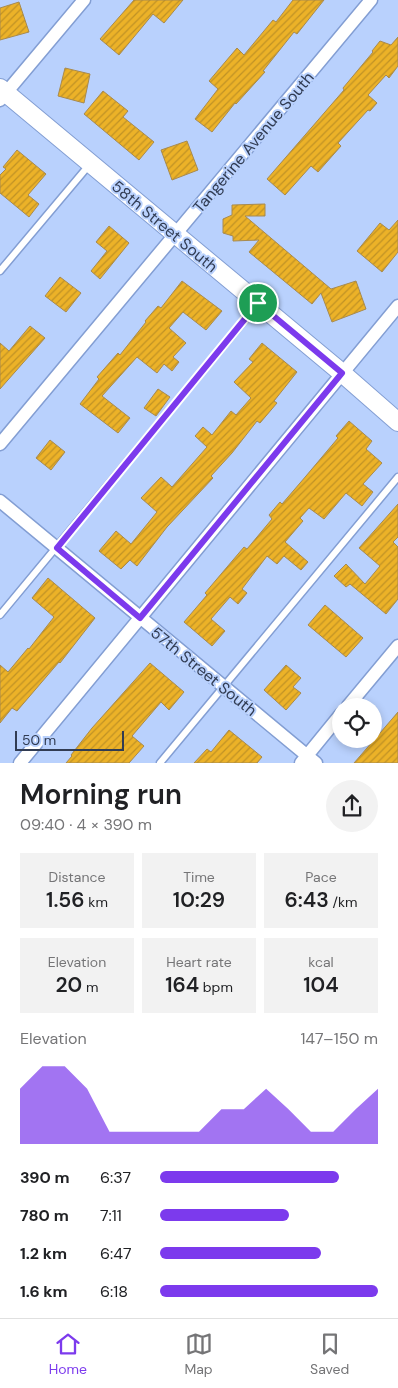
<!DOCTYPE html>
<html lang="en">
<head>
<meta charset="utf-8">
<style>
	:root { --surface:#fff; --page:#f2f2f2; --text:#202124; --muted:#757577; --line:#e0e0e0; --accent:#7c3aed }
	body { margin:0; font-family:"DM Sans",sans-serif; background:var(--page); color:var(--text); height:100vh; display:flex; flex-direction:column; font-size:19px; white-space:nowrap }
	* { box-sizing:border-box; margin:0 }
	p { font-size:16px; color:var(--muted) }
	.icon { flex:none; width:28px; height:28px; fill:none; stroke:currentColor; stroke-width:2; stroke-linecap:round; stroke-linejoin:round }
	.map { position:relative; height:763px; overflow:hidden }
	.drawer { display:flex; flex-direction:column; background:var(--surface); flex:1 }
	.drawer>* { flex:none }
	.tools { position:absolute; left:332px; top:698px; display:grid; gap:10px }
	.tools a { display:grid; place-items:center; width:50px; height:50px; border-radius:50%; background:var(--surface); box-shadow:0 2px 8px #0003; font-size:25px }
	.scale { position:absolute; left:15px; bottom:12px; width:109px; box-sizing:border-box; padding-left:5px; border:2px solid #313c53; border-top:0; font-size:14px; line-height:18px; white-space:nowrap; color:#313c53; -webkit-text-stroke:4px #b9d1fd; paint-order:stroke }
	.pin { position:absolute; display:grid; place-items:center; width:42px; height:42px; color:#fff; margin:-21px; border:2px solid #fff; border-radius:50%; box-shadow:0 1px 5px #0007 }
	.round { display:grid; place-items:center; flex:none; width:52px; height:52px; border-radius:26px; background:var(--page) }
	.headline { display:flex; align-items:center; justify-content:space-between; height:85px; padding:0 20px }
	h1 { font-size:28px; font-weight:600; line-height:38px }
	.stats { display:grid; grid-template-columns:repeat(3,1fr); gap:8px; height:85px; padding:5px 20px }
	.stats div { display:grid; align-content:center; border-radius:0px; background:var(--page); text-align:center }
	.stats b { font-size:21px; font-weight:600 }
	.stats small { font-size:14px; font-weight:400 }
	.stats p { font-size:14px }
	.chart { height:140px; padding:10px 20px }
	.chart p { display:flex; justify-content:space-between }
	.chart svg { width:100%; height:90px; margin-top:5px; fill:var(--accent); opacity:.7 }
	ul { padding:0 20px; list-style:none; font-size:16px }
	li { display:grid; grid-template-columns:80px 60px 1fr; align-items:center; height:38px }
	li i { height:12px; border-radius:6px; background:var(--accent) }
	.tabs { display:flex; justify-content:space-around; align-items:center; height:70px; border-top:1px solid var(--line); background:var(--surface); font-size:14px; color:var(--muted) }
	.tabs a { display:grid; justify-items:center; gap:2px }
	.tabs .current { color:var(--accent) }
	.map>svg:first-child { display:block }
</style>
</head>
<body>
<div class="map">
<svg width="398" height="763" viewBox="0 0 398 763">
	<defs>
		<pattern id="building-hatch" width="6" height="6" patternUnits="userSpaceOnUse" patternTransform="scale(1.25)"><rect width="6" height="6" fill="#ecb228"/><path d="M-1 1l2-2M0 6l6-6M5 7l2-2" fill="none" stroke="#c09225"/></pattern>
	</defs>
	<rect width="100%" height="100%" fill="#b9d1fd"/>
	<path fill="url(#building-hatch)" stroke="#a78a50" d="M134,0H183L164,23L153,14L119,55L100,39Z
		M293,0H324L297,34L294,32L263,71L265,72L236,104L235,103L212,132L195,119L218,89L209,81L237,48L244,55L273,20L276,22Z
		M19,2L29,32L0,40V8Z
		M398,37V66L389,78L386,75L368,95L377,103L370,111L368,110L338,143L341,146L318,172L311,166L285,195L267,179L344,90L343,88L373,52L372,51L380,41L391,45Z
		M65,68L90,74L84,103L58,96Z
		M103,91L128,111L123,117L154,142L139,160L84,114Z
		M187,141L198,170L172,180L161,150Z
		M17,150L46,174L28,195L39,204L29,217L0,193V175L6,169L3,167Z
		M265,204V216H245L331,289L356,281L366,309L332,322L321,293L312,304L249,252L259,240L233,241V236L223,233V219L232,215V205Z
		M398,220V252L382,272L357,251L380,223L389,230Z
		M109,226L129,243L100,279L91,271L107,251L96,242Z
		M60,277L81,293L66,312L45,296Z
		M182,281L222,311L206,330L183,312L169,328L186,343L173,357L179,362L172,371L164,364L157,373L137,357L102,396L130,418L118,433L80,404L99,379L97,377L118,353L120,355L146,322L145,321L158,306L161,308Z
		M30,326L45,338L0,389V343L9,351Z
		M262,343L297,372L274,401L277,403L260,423L257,421L232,453L211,476L213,478L167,527L137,566L130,560L121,569L99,551L116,531L131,544L157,512L141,498L161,477L172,487L207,447L195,436L203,427L212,435L231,411L236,415L251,398L234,382L253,362L249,359Z
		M158,389L170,397L156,416L144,408Z
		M349,421L372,441L366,449L382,463L363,484L373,492L362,506L346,493L324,519L309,508L300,518L303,521L285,542L308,562L301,570L284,556L277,564L267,556L242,589L247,593L238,604L230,597L211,619L225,631L212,646L184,622L207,595L205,593L244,547L247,549L272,519L269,515L280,502L282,504L306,476L338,438L336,436Z
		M50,440L65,452L51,470L36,458Z
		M398,504V537L393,542L398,547V599L386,614L350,584L346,587L334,576L346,564L365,584L380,566L359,548Z
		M48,578L95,618L60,663L59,662L17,711L12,708L0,723V665L8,672L28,648L29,649L54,617L32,598Z
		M325,605L363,638L346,657L308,625Z
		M150,663L184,692L169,710L161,702L132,736L144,746L129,763H66L72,756L71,755L92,728Z
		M286,665L301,678L293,687L301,693L286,710L264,690Z
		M398,712V763H354L380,733Z
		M229,730L262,757L257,763H194L207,749L211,752Z"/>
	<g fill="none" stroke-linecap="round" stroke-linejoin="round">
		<g stroke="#839ed3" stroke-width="9">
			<path id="lane" d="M0,271L90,164
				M0,615L258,304
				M160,763L398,477"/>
		</g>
		<g stroke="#839ed3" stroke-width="15">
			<path id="street" d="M0,100L84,0
				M0,444L371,0
				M0,501L316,763
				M348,706L398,646
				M20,763L398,306
				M301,763L341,714"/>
		</g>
		<g stroke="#839ed3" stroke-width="20">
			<path id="secondary" d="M0,88L342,373L398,422"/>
		</g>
		<use href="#lane" stroke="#fff" stroke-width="6"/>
		<use href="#street" stroke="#fff" stroke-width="12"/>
		<use href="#secondary" stroke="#fff" stroke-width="18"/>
	</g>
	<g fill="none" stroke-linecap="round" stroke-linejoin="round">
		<g stroke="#fff" stroke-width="10">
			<path id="route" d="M258,303L342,373L140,618L57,548Z"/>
		</g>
		<use href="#route" stroke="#7c3aed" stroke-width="6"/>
	</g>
	<g text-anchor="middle" stroke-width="4" stroke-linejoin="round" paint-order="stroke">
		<g font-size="16" fill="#313c53" stroke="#b9d1fd">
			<text transform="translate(253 142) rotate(-50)" y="6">Tangerine Avenue South</text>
			<text transform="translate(165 226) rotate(40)" y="6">58th Street South</text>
			<text transform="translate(204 671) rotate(39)" y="6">57th Street South</text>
		</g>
	</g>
</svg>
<div class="tools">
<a><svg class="icon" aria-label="locate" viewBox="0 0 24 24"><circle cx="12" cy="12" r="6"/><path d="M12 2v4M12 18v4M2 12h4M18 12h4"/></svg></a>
</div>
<div class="scale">50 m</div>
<div class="pin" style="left:258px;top:303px;background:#1e9e55"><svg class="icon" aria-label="arrive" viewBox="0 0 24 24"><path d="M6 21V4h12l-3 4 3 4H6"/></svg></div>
</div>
<section class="drawer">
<div class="headline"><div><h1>Morning run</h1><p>09:40 · 4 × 390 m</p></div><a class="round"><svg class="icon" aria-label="share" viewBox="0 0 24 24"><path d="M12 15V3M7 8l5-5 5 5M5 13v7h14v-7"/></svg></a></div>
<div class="stats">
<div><p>Distance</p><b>1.56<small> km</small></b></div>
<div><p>Time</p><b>10:29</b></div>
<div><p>Pace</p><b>6:43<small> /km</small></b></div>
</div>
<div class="stats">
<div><p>Elevation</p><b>20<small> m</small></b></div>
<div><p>Heart rate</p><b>164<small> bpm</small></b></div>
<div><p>kcal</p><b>104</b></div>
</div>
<div class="chart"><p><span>Elevation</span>147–150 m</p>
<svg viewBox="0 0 160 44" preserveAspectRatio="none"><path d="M0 44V17L10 6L20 6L30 17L40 38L50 38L60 38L70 38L80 38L90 27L100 27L110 17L120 27L130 38L140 38L150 27L160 17V44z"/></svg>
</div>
<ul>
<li><b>390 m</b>6:37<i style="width:82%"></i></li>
<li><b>780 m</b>7:11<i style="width:59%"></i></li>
<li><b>1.2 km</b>6:47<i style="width:74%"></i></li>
<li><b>1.6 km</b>6:18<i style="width:100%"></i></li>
</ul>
</section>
<nav class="tabs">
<a class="current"><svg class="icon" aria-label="home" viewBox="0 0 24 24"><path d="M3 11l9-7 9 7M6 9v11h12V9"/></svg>Home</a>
<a><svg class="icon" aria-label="map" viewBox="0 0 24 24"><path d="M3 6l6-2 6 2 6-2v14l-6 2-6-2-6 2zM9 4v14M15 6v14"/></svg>Map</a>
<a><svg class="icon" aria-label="saved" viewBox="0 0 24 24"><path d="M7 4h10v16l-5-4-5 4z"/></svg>Saved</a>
</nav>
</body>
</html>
